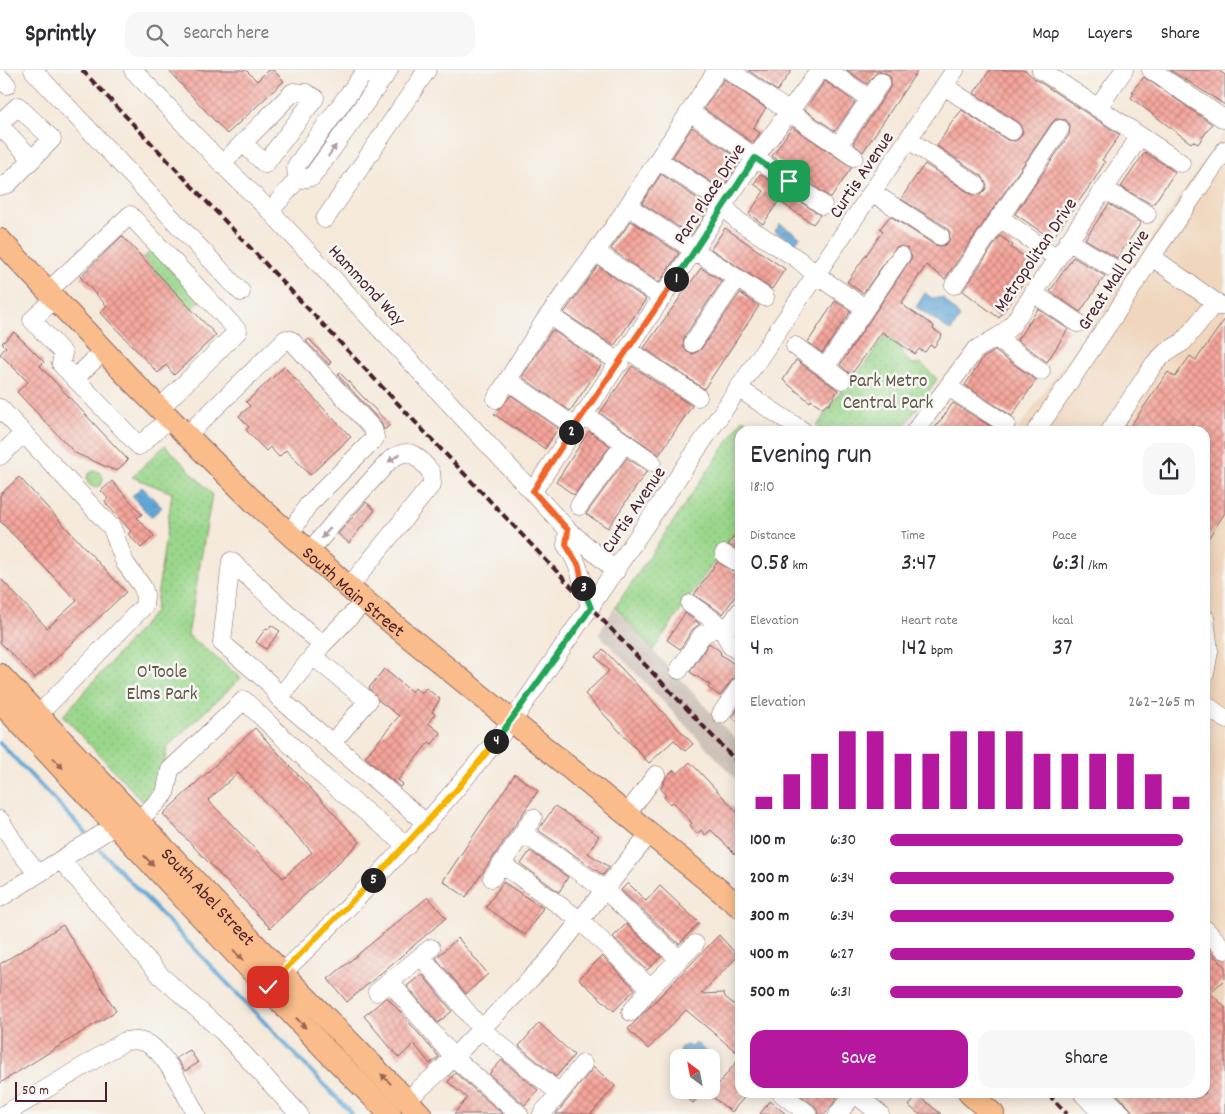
<!DOCTYPE html>
<html lang="en">
<head>
<meta charset="utf-8">
<style>
	:root { --surface:#fff; --page:#f7f7f7; --text:#2b2b33; --muted:#7c7c81; --line:#e1e1e2; --accent:#b5179e }
	body { margin:0; font-family:Dekko,sans-serif; background:var(--page); color:var(--text); height:100vh; display:flex; flex-direction:column; font-size:19px; white-space:nowrap }
	* { box-sizing:border-box; margin:0 }
	p { font-size:16px; color:var(--muted) }
	.icon { flex:none; width:28px; height:28px; fill:none; stroke:currentColor; stroke-width:2; stroke-linecap:round; stroke-linejoin:round }
	.map { position:relative; flex:1; overflow:hidden }
	.drawer { position:absolute; left:735px; top:356px; width:475px; height:672px; display:flex; flex-direction:column; background:var(--surface); border-radius:15px; box-shadow:0 2px 12px #0003 }
	.drawer>* { flex:none }
	.needle { width:32px; rotate:328deg }
	.fabs { position:absolute; left:670px; top:979px; display:grid; gap:10px }
	.fabs a { display:grid; place-items:center; width:50px; height:50px; border-radius:10px; background:var(--surface); box-shadow:0 2px 12px #0003; font-size:25px }
	.scale { position:absolute; left:15px; bottom:12px; width:92px; box-sizing:border-box; padding-left:5px; border:2px solid #4a1f2b; border-top:0; font-size:14px; line-height:18px; white-space:nowrap; color:#4a1f2b; -webkit-text-stroke:4px #f6f6f2; paint-order:stroke }
	.pin { position:absolute; display:grid; place-items:center; width:42px; height:42px; color:#fff; margin:-21px; border-radius:10px; box-shadow:0 2px 8px #0006 }
	.km { position:absolute; width:25px; height:25px; margin:-12px; border-radius:50%; background:#222; color:#fff; font-size:14px; line-height:25px; text-align:center }
	.round { display:grid; place-items:center; flex:none; width:52px; height:52px; border-radius:15px; background:var(--page) }
	.summary { display:flex; align-items:center; justify-content:space-between; height:85px; padding:0 15px }
	h1 { font-size:28px; font-weight:600; line-height:38px }
	.figures { display:grid; grid-template-columns:repeat(3,1fr); gap:8px; height:85px; padding:5px 15px }
	.figures div { display:grid; align-content:center }
	.figures b { font-size:25px; font-weight:600 }
	.figures small { font-size:14px; font-weight:400 }
	.figures p { font-size:14px }
	.chart { height:140px; padding:10px 15px }
	.chart p { display:flex; justify-content:space-between }
	.chart svg { width:100%; height:90px; margin-top:5px; stroke:var(--accent); stroke-width:6 }
	.cta { display:flex; gap:10px; margin-top:auto; padding:10px 15px }
	.cta a { flex:1; height:58px; border-radius:15px; background:var(--accent); color:#fff; font-size:20px; font-weight:600; line-height:58px; text-align:center }
	.cta a+a { background:var(--page); color:var(--text) }
	ul { padding:0 15px; list-style:none; font-size:16px }
	li { display:grid; grid-template-columns:80px 60px 1fr; align-items:center; height:38px }
	li i { height:12px; border-radius:6px; background:var(--accent) }
	header { display:flex; align-items:center; gap:30px; box-sizing:border-box; height:70px; padding:0 25px; background:var(--surface); border-bottom:1px solid var(--line) }
	header strong { font-size:24px }
	nav { display:flex; gap:28px; margin-inline-start:auto; font-size:18px }
	.search { width:350px; height:45px; background:var(--page); display:flex; align-items:center; gap:12px; box-sizing:border-box; padding:0 18px; border-radius:15px; color:var(--muted); font-size:19px }
	.map>svg:first-child { display:block }
</style>
</head>
<body>
<header>
<strong>Sprintly</strong>
<div class="search"><svg class="icon" aria-label="search" viewBox="0 0 24 24"><circle cx="10" cy="10" r="6"/><path d="M15 15l6 6"/></svg>Search here</div>
<nav><a>Map</a><a>Layers</a><a>Share</a></nav>
</header>
<div class="map">
<svg width="1225" height="1044" viewBox="0 0 1225 1044">
	<defs>
		<pattern id="green-dots" width="8" height="8" patternUnits="userSpaceOnUse" patternTransform="scale(1.25)"><rect width="8" height="8" fill="#9ad78b"/><path d="M2 2h.1M6 6h.1" fill="none" stroke="#86b878" stroke-width="1.8" stroke-linecap="round"/></pattern>
		<pattern id="water-ripples" width="26" height="14" patternUnits="userSpaceOnUse" patternTransform="scale(1.25)"><rect width="26" height="14" fill="#5ea6d5"/><path d="M2 4q2-2 4 0t4 0M15 11q2-2 4 0t4 0" fill="none" stroke="#5087ad"/></pattern>
		<pattern id="building-cross-hatch" width="8" height="8" patternUnits="userSpaceOnUse" patternTransform="scale(1.25)"><rect width="8" height="8" fill="#f5a59b"/><path d="M0 0l8 8M0 8l8-8" fill="none" stroke="#c8867f"/></pattern>
	</defs>
	<rect width="100%" height="100%" fill="#f6f6f2"/>
	<filter id="ink" filterUnits="userSpaceOnUse"><feTurbulence type="fractalNoise" baseFrequency=".02" numOctaves="2"/><feDisplacementMap in="SourceGraphic" scale="10" xChannelSelector="R" yChannelSelector="G"/><feConvolveMatrix kernelMatrix="1 2 1 2 8 2 1 2 1" color-interpolation-filters="sRGB"/></filter>
	<filter id="wash" filterUnits="userSpaceOnUse"><feTurbulence type="fractalNoise" baseFrequency=".0096" numOctaves="4" result="noise"/><feDisplacementMap in="SourceGraphic" scale="20" xChannelSelector="R" yChannelSelector="G"/><feGaussianBlur stdDeviation="1.12" result="paint"/><feColorMatrix in="noise" values="0 0 0 0 0 0 0 0 0 0 0 0 0 0 0 0 0 1.4 0 .05"/><feComposite in="paint" operator="in"/></filter>
	<g filter="url(#wash)">
		<rect width="100%" height="100%" fill="#f5e9da"/>
		<path fill="#f0d6bc" d="M1225,61V1044H1093L1074,1024H1205V361H1017Z"/>
		<path fill="#cec2b9" d="M614,538L740,674V713L599,564Z"/>
		<path fill="url(#green-dots)" stroke="#727b5b" d="M152,180L200,231L192,239L143,188Z
			M885,265L900,275L905,288L913,294L921,293L937,309L901,361H825L817,356L852,305L856,307Z
			M743,349L761,361H740V455L653,580L615,537Z
			M165,375L212,424L188,565L241,608L167,677L160,721L145,734L63,646L155,542L172,423L132,407Z
			M87 409a8 8 0 1 1 16 0a8 8 0 1 1-16 0Z"/>
		<path fill="url(#water-ripples)" stroke="#546280" d="M780,154L800,167L795,174L775,161Z
			M925,223L932,228H943L960,247L951,261L916,237Z
			M142,417L162,437L151,447L132,426Z
			M696,973L708,983L704,987H681L679,984L680,978L686,975L692,977Z"/>
		<g fill="none" stroke-linecap="round" stroke-linejoin="round">
			<path stroke="#5ea6d5" stroke-width="4" d="M0,673L86,763
				M101,781L352,1044"/>
		</g>
		<g id="blocks">
			<path fill="url(#building-cross-hatch)" fill-rule="evenodd" d="M168,0H246L257,11L268,0H273L284,11L227,64Z
				M748,0H792L777,21Z
				M846,0H918L863,82L853,73L890,18L891,8L886,3L877,2L867,14Z
				M990,0H1025L1035,9L1120,65L1102,90L1105,92L1094,110L1052,169L1015,144L1069,65L1070,55L1066,50L1056,49L1052,53L945,209L926,195L901,234L934,256L933,259L942,265L934,277L930,275L925,282L919,279L915,284L882,262L851,305L840,295L912,187L907,178L897,176L863,223L847,212L883,161L880,159L890,146L935,175L944,176L949,171L950,162L946,157L901,129L916,106L925,94L971,124L980,125L985,120L987,115L982,106L937,76L952,52L962,40L1007,70L1016,71L1021,66L1023,61L1018,52L974,23Z
				M1170,0H1218L1225,5V35Z
				M1144,7L1212,54L1198,74L1193,71L1191,73L1131,28L1134,23L1132,21Z
				M724,9L766,38L753,58L760,63L753,73L704,39Z
				M825,11L855,32L835,61L805,40Z
				M692,57L741,90L722,119L673,87Z
				M792,57L852,97L831,128L772,86Z
				M1145,82L1175,102L1153,135L1121,117Z
				M661,104L710,137L691,165L642,133Z
				M760,104L820,145L813,154L779,131L763,154L749,144L764,121L754,114Z
				M1109,134L1141,153L1117,188L1085,169Z
				M631,151L679,183L659,213L611,179Z
				M725,158L785,199L772,219L711,179Z
				M122,166L216,265L174,305L166,295L158,303L100,242L107,236L80,207Z
				M1000,166L1013,175L1011,178L1036,194L999,248L963,221Z
				M1073,187L1105,206L1080,242L1050,221Z
				M598,196L646,229L614,276L564,243Z
				M701,198L722,211L684,267L683,277L687,282L693,284L701,279L740,223L759,236L704,319L644,278Z
				M835,231L851,241L822,283L808,272Z
				M1038,239L1068,259L1047,292L1017,270Z
				M1225,249V443L1205,473V361H1127L1168,302L1175,307L1190,286L1196,290Z
				M552,260L602,294L570,341L522,307Z
				M14,262L44,292L40,296L128,390L116,401L75,383L17,322L28,312L0,284L6,277L2,273Z
				M309,269L331,292L329,295L306,271Z
				M995,281L1036,310L1012,346L965,315L983,288Z
				M796,290L838,320L829,335L827,334L823,338L811,330L810,332L783,310Z
				M632,296L692,336L659,385L600,343Z
				M284,297L351,367L310,405L286,380L279,387L270,377L266,381L246,360L249,357L239,346L250,336L246,332Z
				M340,303L390,355L384,360L381,352L338,305Z
				M511,325L558,358L545,379L494,344Z
				M953,333L998,361H933Z
				M589,361L610,376L574,425L556,412Z
				M627,388L647,401L608,458L586,444Z
				M19,407L126,522L35,608L0,572V508L47,558L77,531L0,451V425Z
				M112,411L142,444L137,448L154,466L141,478L128,464L131,461L107,435L105,431L108,428L101,421Z
				M366,432L375,440L349,473L338,464Z
				M740,458V481L728,475Z
				M717,492L740,505V519L723,544L694,525Z
				M685,543L700,554L693,559L680,579L667,570Z
				M271,555L280,561L266,579L256,572L266,558L269,559Z
				M709,573L721,582L720,584L740,598V605L732,610L720,626L708,618L710,615L690,602Z
				M603,579L693,674L685,681L674,670L649,693L585,624L609,601L596,587Z
				M384,599L412,622L415,618L421,623L426,618L440,629L432,642L435,644L428,653L441,663L432,674L429,672L398,710L403,714L400,717L365,687L399,646L378,630L369,618Z
				M740,635V653L732,647Z
				M255,658L360,772L270,858L163,744ZM238,703L312,782L283,808L208,730Z
				M690,692L740,745V789L711,760L705,765L701,760L697,764L690,755L692,753L673,732L670,734L664,727L666,725L661,719L666,707L674,700L677,704Z
				M515,704L538,721L466,827L443,811Z
				M555,736L599,766L588,783L609,797L603,805L538,760Z
				M530,781L568,807L559,822L521,794Z
				M503,812L543,838L525,865L486,837Z
				M628,813L646,831L660,816L699,853L679,874L621,820Z
				M428,827L446,848L347,932L328,909Z
				M626,854L661,887L647,900L613,867Z
				M63,855L116,941L0,1013V894Z
				M719,865L738,886L701,924L724,923L725,927L740,939V985L686,940L648,979L628,959Z
				M458,868L488,904L466,924L436,888Z
				M1205,876L1225,897V909L1210,923L1225,937V1044H1135L1117,1024H1205Z
				M602,886L635,919L614,941L579,909Z
				M422,904L452,941L438,953L407,916Z
				M387,927L439,987L430,994L414,974L399,988L364,946Z
				M539,953L574,985L556,1007L519,976Z
				M190,980L198,993L185,1001L176,988Z
				M740,987V1024H747L732,1042L710,1025Z
				M502,990L538,1020L525,1035L489,1004Z
				M594,997L615,1016L591,1044H556Z
				M455,1003L503,1044H454L467,1028L448,1012Z
				M677,1020H704L693,1033Z
				M799,1024H831L837,1028L825,1044H818L815,1036Z
				M918,1025L941,1044H919L909,1036Z
				M770,1031L786,1044H760Z"/>
		</g>
	</g>
	<g filter="url(#ink)">
		<use href="#blocks" fill-opacity="0" stroke="#866668" stroke-width="1"/>
		<g fill="none" stroke-linecap="round" stroke-linejoin="round">
			<g stroke="#866668" stroke-width="19">
				<path id="minor" d="M33,0L241,222
					M133,0L222,94L270,141L568,460L616,501
					M729,0L854,87
					M827,0L870,29
					M1041,0L1181,93
					M1151,0L1224,49
					M0,8L7,15
					M944,16L1012,61
					M1098,38L1124,0
					M697,47L823,135
					M0,53L18,36L52,69L8,114L0,116
					M0,56L32,89
					M909,70L976,115
					M838,76L881,12
					M222,94L293,22L306,23L315,28L265,94L243,73
					M665,94L715,127L738,151L799,190L816,205L865,238
					M297,110L296,96L361,7L372,0
					M1104,119L1147,144
					M873,123L940,166
					M270,141L297,110L312,107L389,0
					M635,141L765,227
					M999,147L1057,188
					M325,149L427,0
					M1068,171L1111,197
					M603,187L663,228
					M1152,187L1218,234
					M954,215L1060,59
					M48,221L130,145L238,261L160,338
					M1033,223L1078,253
					M55,228L32,250L63,283L61,294L139,376L170,348
					M559,252L620,293
					M996,268L1041,301
					M693,273L737,208
					M795,276L842,310
					M628,280L698,327
					M825,298L901,186
					M75,308L104,281
					M516,316L575,357
					M948,317L1006,354
					M738,318L803,361
					M496,329L545,250L616,154L717,0
					M0,338L112,458L125,493L142,516L145,524L144,536L38,645
					M583,344L652,392
					M915,361L975,280L1001,265L1012,255L1140,66
					M1036,361L1114,246L1158,177L1225,80
					M1110,361L1154,294L1166,282L1183,272L1212,236H1225
					M187,365L286,269L291,270L373,359L375,368L308,435L290,464
					M0,386L24,363
					M533,421L755,88L820,0
					M579,436L624,374
					M347,437L390,390C410,375 417,386 431,402L432,414L349,517
					M568,460L566,475C581,494 582,516 591,538
					M309,482L342,443
					M724,484L740,494
					M690,534L720,555L731,576L740,582
					M1205,548L1209,581L1205,604
					M322,575L231,491L222,573L269,613L279,628L427,754
					M314,587L368,631L332,673
					M679,600L702,565L713,559L729,557L740,541
					M279,628L322,575L365,531
					M1205,634L1225,649
					M721,644L740,616
					M627,744L656,705
					M0,750L20,782L38,804
					M138,751L165,724L170,700L244,630L325,708L407,776
					M523,763L605,820L679,889
					M61,790L161,906L223,962L299,1044
					M502,794L580,850L650,918
					M492,808L533,748
					M0,828L116,755
					M1205,859L1225,880
					M421,886L481,959L559,1023
					M273,912C359,830 439,742 513,650L955,0
					M390,912L453,987L519,1044
					M377,922L431,878
					M631,942L650,918L695,874
					M782,1024L808,1044
					M855,1024L880,1044
					M1083,1024L1102,1044
					M1102,1024L1122,1044
					M407,1030L442,999L547,892L650,763
					M5,1044L125,971C134,970 140,970 148,974C166,983 186,1026 196,1044
					M542,1044L583,994
					M838,1044L854,1024"/>
			</g>
			<g stroke="#866668" stroke-width="24">
				<g id="major">
					<path id="s1" d="M0,170L134,313L254,432L355,523L740,837"/>
					<path id="s2" d="M0,605L282,903L420,1044"/>
					<path d="M0,632L324,978L390,1044"/>
					<path d="M970,1024L993,1044"/>
				</g>
			</g>
			<use href="#minor" stroke="#fff" stroke-width="18"/>
			<use href="#major" stroke="#f9bc8a" stroke-width="22"/>
			<path stroke="#4a1f2b" stroke-width="4" stroke-dasharray="8 4" stroke-linecap="butt" d="M82,0L740,695
				M1048,1024L1067,1044"/>
		</g>
		<defs><path id="oneway-solid" d="M-6-.8H1V-3.2L6.5 0L1 3.2V.8H-6Z" transform="scale(1.25)"/></defs>
		<g fill="#ae9aa0">
			<use href="#oneway-solid" transform="translate(332 81) rotate(-55)"/>
			<use href="#oneway-solid" transform="translate(394 388) rotate(146)"/>
			<use href="#oneway-solid" transform="translate(326 463) rotate(130)"/>
		</g>
		<g fill="#996656">
			<use href="#oneway-solid" transform="translate(58 693) rotate(47)"/>
			<use href="#oneway-solid" transform="translate(149 791) rotate(47)"/>
			<use href="#oneway-solid" transform="translate(238 885) rotate(47)"/>
			<use href="#oneway-solid" transform="translate(301 953) rotate(47)"/>
			<use href="#oneway-solid" transform="translate(386 1009) rotate(-134)"/>
		</g>
	</g>
	<g fill="none" stroke-linecap="round" stroke-linejoin="round" filter="url(#ink)">
		<g stroke="#fff" stroke-width="10">
			<path id="split-1" d="M676,209L755,88L789,111"/>
		</g>
		<g stroke="#fff" stroke-width="10">
			<path id="split-2" d="M571,362L676,209"/>
		</g>
		<g stroke="#fff" stroke-width="10">
			<path id="split-3" d="M571,362L533,421L568,460L566,475L579,496L583,518"/>
		</g>
		<g stroke="#fff" stroke-width="10">
			<path id="split-4" d="M496,671L591,538L583,518"/>
		</g>
		<g stroke="#fff" stroke-width="10">
			<path id="split-5" d="M373,810L458,718L496,671"/>
		</g>
		<g stroke="#fff" stroke-width="10">
			<path id="split-6" d="M268,917L373,810"/>
		</g>
		<use href="#split-1" stroke="#22a559" stroke-width="6"/>
		<use href="#split-2" stroke="#f0652b" stroke-width="6"/>
		<use href="#split-3" stroke="#f0652b" stroke-width="6"/>
		<use href="#split-4" stroke="#22a559" stroke-width="6"/>
		<use href="#split-5" stroke="#f5b400" stroke-width="6"/>
		<use href="#split-6" stroke="#f5b400" stroke-width="6"/>
	</g>
	<g text-anchor="middle" stroke-width="5" stroke-linejoin="round" paint-order="stroke">
		<g font-size="19" fill="#4a1f2b" stroke="#f6f6f2">
			<text transform="translate(860 104) rotate(-56)" y="7">Curtis Avenue</text>
			<text transform="translate(708 123) rotate(-57)" y="7">Parc Place Drive</text>
			<text transform="translate(1034 184) rotate(-56)" y="7">Metropolitan Drive</text>
			<text transform="translate(1112 209) rotate(-57)" y="7">Great Mall Drive</text>
			<text transform="translate(368 214) rotate(47)" y="7">Hammond Way</text>
			<text transform="translate(632 439) rotate(-56)" y="7">Curtis Avenue</text>
			<text dy="7" stroke="none"><textPath href="#s1" startOffset="499">South Main Street</textPath></text>
			<text dy="7" stroke="none"><textPath href="#s2" startOffset="304">South Abel Street</textPath></text>
		</g>
		<g font-size="19" fill="#625648" stroke="#f6f6f2">
			<text x="888" y="316">Park Metro<tspan x="888" dy="22">Central Park</tspan></text>
			<text x="162" y="607">O'Toole<tspan x="162" dy="22">Elms Park</tspan></text>
		</g>
	</g>
</svg>
<div class="fabs">
<a><svg class="needle" viewBox="-14 -14 28 28"><path d="M0-13l5 13h-10z" fill="#e53935"/><path d="M0 13l5-13h-10z" fill="#7c7c81"/></svg></a>
</div>
<div class="scale">50 m</div>
<div class="pin" style="left:789px;top:111px;background:#1e9e55"><svg class="icon" aria-label="arrive" viewBox="0 0 24 24"><path d="M6 21V4h12l-3 4 3 4H6"/></svg></div>
<div class="pin" style="left:268px;top:917px;background:#d93025"><svg class="icon" aria-label="check" viewBox="0 0 24 24"><path d="M5 12l5 5 9-10"/></svg></div>
<b class="km" style="left:676px;top:209px">1</b>
<b class="km" style="left:571px;top:362px">2</b>
<b class="km" style="left:583px;top:518px">3</b>
<b class="km" style="left:496px;top:671px">4</b>
<b class="km" style="left:373px;top:810px">5</b>
<section class="drawer">
<div class="summary"><div><h1>Evening run</h1><p>18:10</p></div><a class="round"><svg class="icon" aria-label="share" viewBox="0 0 24 24"><path d="M12 15V3M7 8l5-5 5 5M5 13v7h14v-7"/></svg></a></div>
<div class="figures">
<div><p>Distance</p><b>0.58<small> km</small></b></div>
<div><p>Time</p><b>3:47</b></div>
<div><p>Pace</p><b>6:31<small> /km</small></b></div>
</div>
<div class="figures">
<div><p>Elevation</p><b>4<small> m</small></b></div>
<div><p>Heart rate</p><b>142<small> bpm</small></b></div>
<div><p>kcal</p><b>37</b></div>
</div>
<div class="chart"><p><span>Elevation</span>262–265 m</p>
<svg viewBox="0 0 160 44" preserveAspectRatio="none"><path d="M5 44V38M15 44V27M25 44V17M35 44V6M45 44V6M55 44V17M65 44V17M75 44V6M85 44V6M95 44V6M105 44V17M115 44V17M125 44V17M135 44V17M145 44V27M155 44V38"/></svg>
</div>
<ul>
<li><b>100 m</b>6:30<i style="width:96%"></i></li>
<li><b>200 m</b>6:34<i style="width:93%"></i></li>
<li><b>300 m</b>6:34<i style="width:93%"></i></li>
<li><b>400 m</b>6:27<i style="width:100%"></i></li>
<li><b>500 m</b>6:31<i style="width:96%"></i></li>
</ul>
<div class="cta"><a>Save</a><a>Share</a></div>
</section>
</div>
</body>
</html>
